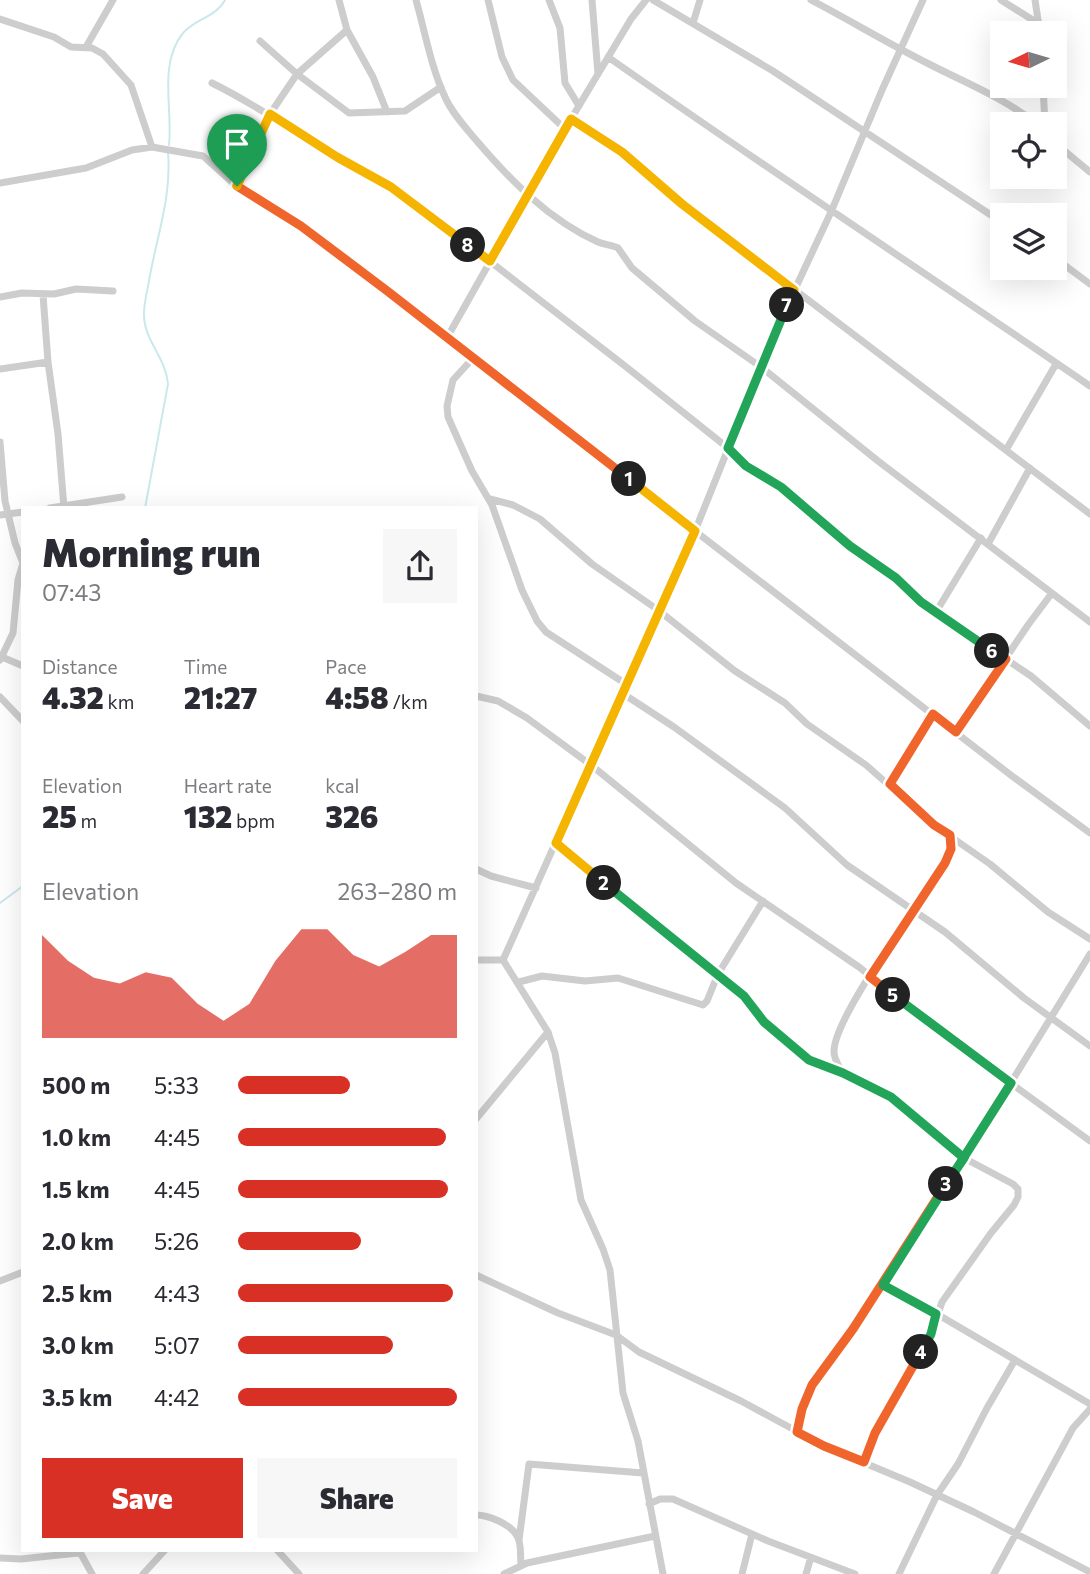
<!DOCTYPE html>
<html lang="en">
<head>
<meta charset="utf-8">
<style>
	:root { --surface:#fff; --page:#f7f7f7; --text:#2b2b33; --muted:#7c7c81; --accent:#d93025 }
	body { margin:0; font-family:Commissioner,sans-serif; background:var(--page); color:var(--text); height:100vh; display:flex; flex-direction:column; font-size:26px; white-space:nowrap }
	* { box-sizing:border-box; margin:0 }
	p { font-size:23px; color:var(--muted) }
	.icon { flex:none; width:38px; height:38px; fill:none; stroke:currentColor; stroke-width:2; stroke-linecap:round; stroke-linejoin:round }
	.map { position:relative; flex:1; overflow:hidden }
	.panel { position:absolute; left:21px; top:506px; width:457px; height:1046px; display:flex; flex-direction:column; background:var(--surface); border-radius:0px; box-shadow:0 7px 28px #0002 }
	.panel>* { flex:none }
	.needle { width:46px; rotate:265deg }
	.controls { position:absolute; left:990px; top:21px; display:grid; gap:14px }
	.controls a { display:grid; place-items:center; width:77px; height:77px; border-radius:0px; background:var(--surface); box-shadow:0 7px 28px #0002; font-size:35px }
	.pin { position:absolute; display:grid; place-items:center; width:60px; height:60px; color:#fff; margin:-72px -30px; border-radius:50% 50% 50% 0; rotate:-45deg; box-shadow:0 0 7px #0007 }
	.pin .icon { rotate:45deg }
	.km { position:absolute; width:35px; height:35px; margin:-18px; border-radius:50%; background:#222; color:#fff; font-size:19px; line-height:35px; text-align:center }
	.round { display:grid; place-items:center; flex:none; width:74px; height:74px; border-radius:0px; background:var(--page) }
	.summary { display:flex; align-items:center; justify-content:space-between; height:119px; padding:0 21px }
	h1 { font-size:38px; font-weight:800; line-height:52px }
	.figures { display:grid; grid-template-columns:repeat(3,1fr); gap:10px; height:119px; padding:7px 21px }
	.figures div { display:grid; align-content:center }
	.figures b { font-size:30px; font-weight:800 }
	.figures small { font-size:19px; font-weight:400 }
	.figures p { font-size:19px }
	.chart { height:196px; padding:14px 21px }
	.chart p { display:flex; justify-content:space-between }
	.chart svg { width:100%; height:126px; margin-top:7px; fill:var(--accent); opacity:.7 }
	.button { display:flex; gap:14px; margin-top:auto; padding:14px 21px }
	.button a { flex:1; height:80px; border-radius:0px; background:var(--accent); color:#fff; font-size:28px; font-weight:800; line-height:80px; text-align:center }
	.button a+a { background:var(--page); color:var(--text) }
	ul { padding:0 21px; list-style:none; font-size:23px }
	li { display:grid; grid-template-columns:112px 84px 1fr; align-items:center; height:52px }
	li i { height:18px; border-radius:9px; background:var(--accent) }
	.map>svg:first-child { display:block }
</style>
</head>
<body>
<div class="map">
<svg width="1090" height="1574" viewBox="0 0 1090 1574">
	<rect width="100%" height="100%" fill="#fff"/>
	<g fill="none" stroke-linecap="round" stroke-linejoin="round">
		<path stroke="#cbe8ed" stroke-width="2" d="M169,145C173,109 158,64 183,33C195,19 216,17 225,0
			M145,508L168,384C166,357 143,340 144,313C144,303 147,292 149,281C156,239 172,196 168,153
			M0,903L23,886"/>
		<path stroke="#cdcdcd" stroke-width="7" d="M339,0L347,30L373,77L387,112
			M416,0C425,32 431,67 445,97C452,113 465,127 476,140C511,181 549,220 598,242C605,245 612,245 618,248L632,268L695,321L761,367L878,461L1090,622
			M488,0L502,57L513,80L565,129
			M549,0L560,28L565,83L579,106
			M592,0L598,74
			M653,0L773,71L1003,223
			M811,0C851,21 889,44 929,64C966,83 1004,98 1037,124
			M1001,0L1039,24
			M1035,0L1040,33
			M0,19L54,37L71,47L92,48L103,54L131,85L152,147
			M693,23L700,0
			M260,41L297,74L349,113L405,111L441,87
			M86,47L113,0
			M608,57C767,169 930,276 1090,386
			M212,83C251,102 286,126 323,149C357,170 392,188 425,211L625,366L728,448L746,466L781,487L851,546L896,578L921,602L1031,676L1090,726
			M1043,86L1045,124
			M571,119L622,152L682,204L1090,514
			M1055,143L1090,172
			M0,183L86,168L132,150L152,147L203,156L234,184L309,232L448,336L695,531L1012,776L1090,833
			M237,186L270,114L297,74L347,30
			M1055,258L1090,284
			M43,295L48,362L58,434L64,508
			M0,297L22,293L54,294L76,289L113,291
			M448,336L565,129L631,19L646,0
			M474,357L453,380L447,406L448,417L472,471L492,505L522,590L537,621L546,632L626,684
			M0,369L48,362
			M0,442L5,501L15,543L23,563L18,580L13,633L0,660
			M1006,450L1056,364
			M490,499L513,505L540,519L592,564L658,610L735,671L785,703L807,724L866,765L934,825L990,864L1048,912L1090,939
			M50,508L122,497
			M0,515L23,512
			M988,544L1030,468
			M936,612L981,538
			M2,657L23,666
			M622,693L674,727L785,808L847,865L945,932L1024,998L1090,1046
			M476,696L498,701L527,718L591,765L736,883L859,967L942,1033L1090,1141
			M0,697L23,721
			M956,732L1028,625L1052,593
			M890,784L933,714
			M556,843L744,996L764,1022L809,1060L843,1073L891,1097L964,1158L1013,1184L1018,1189V1197L1014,1205L991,1233L942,1302L931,1334L875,1433L864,1462
			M476,869L491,876L536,888
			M476,960H503
			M503,960L695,531L775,332L831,212L882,90L923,0
			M503,960L548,1032L555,1053L581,1200L603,1249L610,1270L623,1393L638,1441L663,1574
			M519,982L542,976L585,981L618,978L703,1005L707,1001L718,974L763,901
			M842,1072C839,1066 834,1059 834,1052C833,1017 923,899 945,863L951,850L950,835
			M476,1119L548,1032
			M476,1275L558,1313L616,1335L639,1352L741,1401L824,1446L910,1482L974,1512L1090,1572
			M0,1281L23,1272
			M883,1285L942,1317L1090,1404
			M797,1431L801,1409L812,1385L831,1362L896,1265L972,1146L1090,954
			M649,1504L660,1499H673L768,1541L855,1574
			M476,1515C488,1515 511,1524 517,1536C522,1544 520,1556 521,1565
			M519,1540L529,1464L643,1473
			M277,1550L299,1574
			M0,1558L21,1559L78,1553L81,1554L92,1574
			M143,1574L165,1550
			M504,1574L527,1563L655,1536
			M742,1574L752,1534
			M806,1574L811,1557
			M899,1574L937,1495L958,1464L987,1408L1015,1360
			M994,1574L1073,1428L1090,1409"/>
	</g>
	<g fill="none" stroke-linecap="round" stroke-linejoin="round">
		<g stroke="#fff" stroke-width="14">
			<path id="split-1" d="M237,186L301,226L386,290L629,479"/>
		</g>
		<g stroke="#fff" stroke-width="14">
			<path id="split-2" d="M604,883L556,843L695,531L629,479"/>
		</g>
		<g stroke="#fff" stroke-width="14">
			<path id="split-3" d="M604,883L744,996L764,1022L809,1060L843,1073L891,1097L964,1158L946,1184"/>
		</g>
		<g stroke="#fff" stroke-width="14">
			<path id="split-4" d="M921,1352L875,1433L864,1462L824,1446L797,1432L802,1409L812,1385L853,1329L946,1184"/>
		</g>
		<g stroke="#fff" stroke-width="14">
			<path id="split-5" d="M893,995L1011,1083L883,1285L936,1314L931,1334L921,1352"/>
		</g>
		<g stroke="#fff" stroke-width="14">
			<path id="split-6" d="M893,995L870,977L945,863L951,849L950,835L934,825L890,784L933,714L956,732L1006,659L992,651"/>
		</g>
		<g stroke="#fff" stroke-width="14">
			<path id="split-7" d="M787,305L728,448L746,466L781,487L850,546L896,578L921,602L992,651"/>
		</g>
		<g stroke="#fff" stroke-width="14">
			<path id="split-8" d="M468,245L490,261L571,119L622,152L682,204L794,290L787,305"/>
		</g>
		<g stroke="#fff" stroke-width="14">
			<path id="split-9" d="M237,186L270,114L337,157L391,187L468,245"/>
		</g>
		<use href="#split-1" stroke="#f0652b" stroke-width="9"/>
		<use href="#split-2" stroke="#f5b400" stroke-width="9"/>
		<use href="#split-3" stroke="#22a559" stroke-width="9"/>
		<use href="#split-4" stroke="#f0652b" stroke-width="9"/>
		<use href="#split-5" stroke="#22a559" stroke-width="9"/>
		<use href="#split-6" stroke="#f0652b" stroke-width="9"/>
		<use href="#split-7" stroke="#22a559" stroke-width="9"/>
		<use href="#split-8" stroke="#f5b400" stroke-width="9"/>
		<use href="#split-9" stroke="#f5b400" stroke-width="9"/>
	</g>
</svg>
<div class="controls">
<a><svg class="needle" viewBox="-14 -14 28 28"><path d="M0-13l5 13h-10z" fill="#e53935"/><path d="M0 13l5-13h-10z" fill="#7c7c81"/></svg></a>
<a><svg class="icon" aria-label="locate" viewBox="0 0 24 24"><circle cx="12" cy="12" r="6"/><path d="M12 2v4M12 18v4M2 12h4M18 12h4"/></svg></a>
<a><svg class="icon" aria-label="layers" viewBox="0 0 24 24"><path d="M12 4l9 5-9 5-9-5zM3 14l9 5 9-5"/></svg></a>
</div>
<div class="pin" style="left:237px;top:186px;background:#1e9e55"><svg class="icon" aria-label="arrive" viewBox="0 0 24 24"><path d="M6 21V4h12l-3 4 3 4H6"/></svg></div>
<b class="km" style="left:629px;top:479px">1</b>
<b class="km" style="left:604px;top:883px">2</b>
<b class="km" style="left:946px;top:1184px">3</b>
<b class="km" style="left:921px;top:1352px">4</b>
<b class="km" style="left:893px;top:995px">5</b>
<b class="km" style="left:992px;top:651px">6</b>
<b class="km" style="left:787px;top:305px">7</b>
<b class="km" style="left:468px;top:245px">8</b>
<section class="panel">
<div class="summary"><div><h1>Morning run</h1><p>07:43</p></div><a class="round"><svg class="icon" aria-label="share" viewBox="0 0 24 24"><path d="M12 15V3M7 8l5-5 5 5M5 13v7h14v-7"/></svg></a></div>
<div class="figures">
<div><p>Distance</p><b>4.32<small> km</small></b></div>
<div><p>Time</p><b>21:27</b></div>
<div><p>Pace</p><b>4:58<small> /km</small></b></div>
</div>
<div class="figures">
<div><p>Elevation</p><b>25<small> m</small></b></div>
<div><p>Heart rate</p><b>132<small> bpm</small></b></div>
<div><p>kcal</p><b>326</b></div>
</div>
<div class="chart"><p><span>Elevation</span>263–280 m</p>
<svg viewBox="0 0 160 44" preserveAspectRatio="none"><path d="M0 44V8L10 17L20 23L30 25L40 21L50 23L60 32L70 38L80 32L90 17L100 6L110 6L120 15L130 19L140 14L150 8L160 8V44z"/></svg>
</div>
<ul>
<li><b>500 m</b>5:33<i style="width:51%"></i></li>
<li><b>1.0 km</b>4:45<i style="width:95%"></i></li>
<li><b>1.5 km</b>4:45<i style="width:96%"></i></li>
<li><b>2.0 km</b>5:26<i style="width:56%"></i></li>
<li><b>2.5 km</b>4:43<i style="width:98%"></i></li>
<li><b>3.0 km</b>5:07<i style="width:71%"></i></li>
<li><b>3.5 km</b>4:42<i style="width:100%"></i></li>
</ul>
<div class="button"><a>Save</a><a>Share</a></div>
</section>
</div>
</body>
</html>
